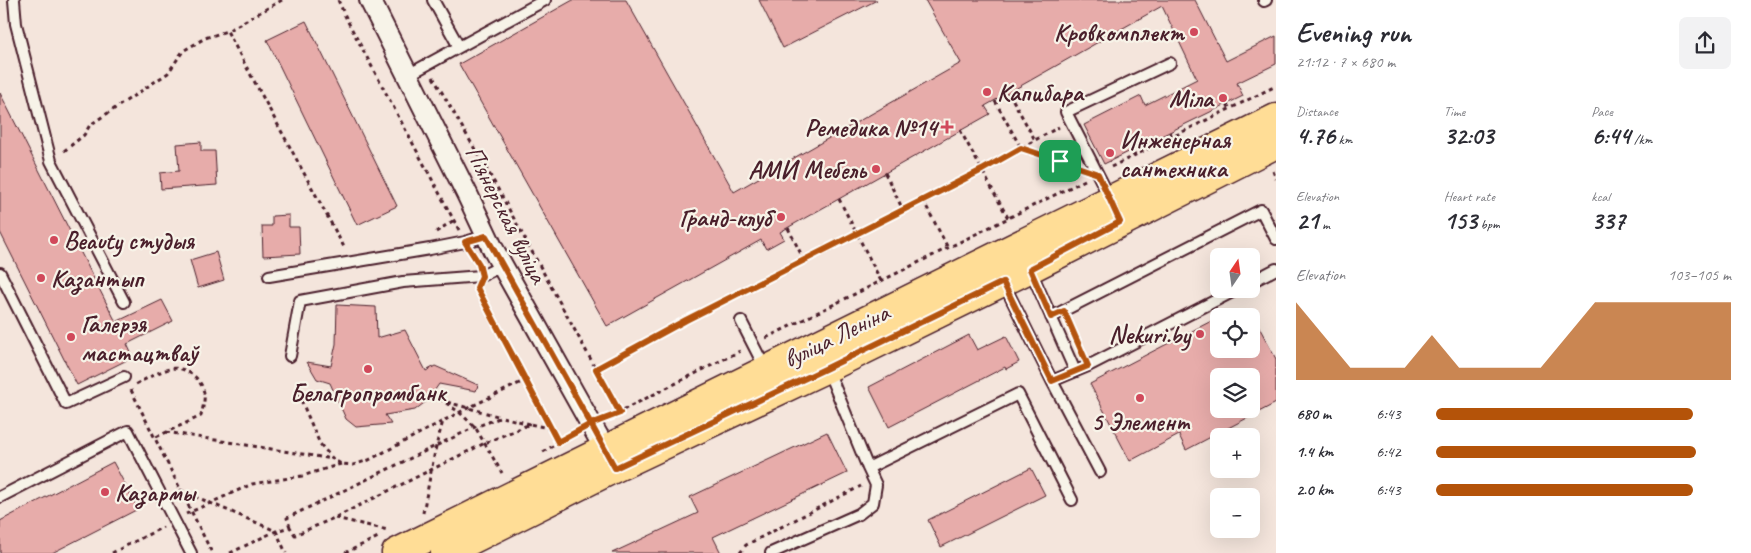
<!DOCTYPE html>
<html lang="en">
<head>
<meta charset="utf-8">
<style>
	:root { --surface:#fff; --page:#f2f2f3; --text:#2b2b33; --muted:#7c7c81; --accent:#b45309 }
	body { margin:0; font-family:Caveat,sans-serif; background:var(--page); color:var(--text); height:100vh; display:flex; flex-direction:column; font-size:19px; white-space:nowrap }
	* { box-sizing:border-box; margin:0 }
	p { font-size:16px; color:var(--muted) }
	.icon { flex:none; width:28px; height:28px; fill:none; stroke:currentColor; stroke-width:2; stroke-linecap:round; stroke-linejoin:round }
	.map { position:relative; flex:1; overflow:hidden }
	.sheet { display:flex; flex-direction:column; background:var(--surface); width:475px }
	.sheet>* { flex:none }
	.needle { width:32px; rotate:13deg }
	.fabs { position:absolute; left:1210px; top:248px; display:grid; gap:10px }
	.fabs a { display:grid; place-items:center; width:50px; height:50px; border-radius:8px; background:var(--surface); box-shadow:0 5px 20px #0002; font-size:25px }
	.pin { position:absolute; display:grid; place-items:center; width:42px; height:42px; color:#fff; margin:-21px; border-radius:10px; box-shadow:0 2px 8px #0006 }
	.round { display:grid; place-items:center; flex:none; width:52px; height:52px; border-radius:8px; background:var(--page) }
	.overview { display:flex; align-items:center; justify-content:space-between; height:85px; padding:0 20px }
	h1 { font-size:28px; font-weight:700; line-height:38px }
	.figures { display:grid; grid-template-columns:repeat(3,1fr); gap:8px; height:85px; padding:5px 20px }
	.figures div { display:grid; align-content:center }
	.figures b { font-size:25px; font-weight:700 }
	.figures small { font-size:14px; font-weight:400 }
	.figures p { font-size:14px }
	.chart { height:140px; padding:10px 20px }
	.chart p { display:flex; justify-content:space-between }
	.chart svg { width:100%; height:90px; margin-top:5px; fill:var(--accent); opacity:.7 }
	ul { padding:0 20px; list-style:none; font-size:16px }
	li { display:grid; grid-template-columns:80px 60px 1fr; align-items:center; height:38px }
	li i { height:12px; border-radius:6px; background:var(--accent) }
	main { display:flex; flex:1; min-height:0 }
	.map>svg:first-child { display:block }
</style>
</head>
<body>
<main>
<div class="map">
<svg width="1276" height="553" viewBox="0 0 1276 553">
	<rect width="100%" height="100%" fill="#f4e5dc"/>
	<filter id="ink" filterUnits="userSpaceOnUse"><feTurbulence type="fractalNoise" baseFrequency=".02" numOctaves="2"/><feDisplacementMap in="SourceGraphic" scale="10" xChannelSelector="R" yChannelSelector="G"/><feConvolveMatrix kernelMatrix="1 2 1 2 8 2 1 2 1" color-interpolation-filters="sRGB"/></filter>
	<g filter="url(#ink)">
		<path fill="#e7acaa" stroke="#4a1f2b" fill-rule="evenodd" d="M573,0H626L734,192L961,63L925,0H1195L1226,61L1276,36V64L1237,83L1243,96L1104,164L1084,125L1141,96L1145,105L1197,79L1162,6L985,106L990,114L780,232L784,239L766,249L761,240L607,326L459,64Z
			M759,0H877L783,48Z
			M306,21L397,206L357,225L267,40Z
			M0,93L116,322L162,300L173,321L127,344L133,357L77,385L0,232Z
			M201,142V151H215L217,185L161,189L160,173L179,171L177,144Z
			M289,215V227H299L300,254L263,256L262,226H272V216Z
			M216,252L224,280L198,288L190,260Z
			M337,305L376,307L377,338L405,330L426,371L435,366L478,385L476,391L439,384L428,400L415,410L385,415L391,424L356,427L346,419L330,383L317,379L307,362L331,366L336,344Z
			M1251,312L1276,359V403L1186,450L1179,435L1130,461L1090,384L1219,317V349H1251ZM1219,376H1251V409H1219Z
			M969,335L977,350L1006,336L1019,362L1006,369L1005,367L889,427L869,387Z
			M827,432L847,473L713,537L721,553H612L698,513L690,497Z
			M113,462L138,509L52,553H0V521Z
			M1031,468L1045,495L941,547L928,520Z"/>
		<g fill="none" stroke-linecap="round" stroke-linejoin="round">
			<g stroke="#4a1f2b" stroke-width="14">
				<path id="service" d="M14,0L16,24L51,161L124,302
					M433,0L459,47
					M1264,1L1266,0
					M408,75L545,0
					M1110,198L1066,112L1170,63
					M1030,269L1075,371
					M0,273L66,404L124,377
					M269,276L430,249L465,242L486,236
					M1251,282L1276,269
					M1004,284L1052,381L1100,472
					M1051,317L1261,210L1276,239
					M741,321L765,368
					M290,356L300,301L403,282L481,276L502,266
					M1052,381L1088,366L1238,289
					M868,468L1018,394L1072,500
					M0,497L128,431L191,553
					M771,553L859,514L873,503L876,485L868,468L827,368"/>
			</g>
			<g stroke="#4a1f2b" stroke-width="24">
				<path id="minor" d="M370,0L468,196L493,249L605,449"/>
			</g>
			<g stroke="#4a1f2b" stroke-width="31">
				<path id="primary" d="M396,553L1276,118
					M445,553L615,468L827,368L1029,269L1276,144"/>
			</g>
			<path stroke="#4a1f2b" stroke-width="3" stroke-dasharray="4 4" stroke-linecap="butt" d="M282,0L227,31L344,247
				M338,0L347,20L459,230
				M433,77L494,182L620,413
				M1009,93L1035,140
				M995,101L1021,148L1078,167
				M1227,104L1230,109
				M960,130L1008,218
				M1170,132L1172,137
				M64,151L84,135L90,125L168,73L183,51L205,38L227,31
				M1111,167L1276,86
				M1273,171L1276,179
				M885,173L903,210
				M484,188L494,182
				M839,199L881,281
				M923,200L948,248
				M788,228L804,260
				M436,232L454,220
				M479,292L552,429
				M766,338L1085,180
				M596,369C749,285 906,211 1059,127
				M136,384C146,379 158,372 169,369C182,365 199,376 203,389C206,397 203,407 201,416L154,438
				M131,390L212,553
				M298,393L320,444L333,459L341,464L353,465L369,460L443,421
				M433,394L459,412L475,427L502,473
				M447,402L501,417
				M609,417L740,351
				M166,432L333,459
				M543,452L574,433
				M180,490L276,531L286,553
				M423,513L436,446L443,421L468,408L526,380
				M186,514L252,484L302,476L341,464
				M335,518L388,530
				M290,527L287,518L475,427L502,417L530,424
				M112,553L163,527
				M230,553L276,531L290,527L295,535L334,518L485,443L530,424L552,429L558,442
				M345,553L378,537
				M740,553L746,545L861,486"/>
			<use href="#service" stroke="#f7f3e8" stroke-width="10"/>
			<use href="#minor" stroke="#f7f3e8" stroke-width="20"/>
			<use href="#primary" stroke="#ffdd96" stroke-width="28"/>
		</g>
	</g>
	<g fill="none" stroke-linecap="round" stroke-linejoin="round" filter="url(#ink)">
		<g stroke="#fff" stroke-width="10">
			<path id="route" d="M1060,161L1021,148L982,170L686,320L596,369L620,413L591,424L486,236L465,242L479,264L482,276L477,288L558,442L591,424L615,468L827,368L1003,282L1052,381L1088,366L1064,311L1051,317L1030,269L1120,222L1098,174L1060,161"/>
		</g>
		<use href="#route" stroke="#b45309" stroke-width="6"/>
	</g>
	<g fill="#d1495b" stroke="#f7f3e8" stroke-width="2">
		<circle cx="1194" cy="32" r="5"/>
		<circle cx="987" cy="92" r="5"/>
		<circle cx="1223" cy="98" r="5"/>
		<path d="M944.5 119.5h5v5h5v5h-5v5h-5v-5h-5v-5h5z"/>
		<circle cx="1110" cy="153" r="5"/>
		<circle cx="876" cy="169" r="5"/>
		<circle cx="781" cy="217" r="5"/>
		<circle cx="54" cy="240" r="5"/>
		<circle cx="41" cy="278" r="5"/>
		<circle cx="1200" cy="334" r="5"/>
		<circle cx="71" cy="337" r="5"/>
		<circle cx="368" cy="369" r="5"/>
		<circle cx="1140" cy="398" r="5"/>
		<circle cx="105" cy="492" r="5"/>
	</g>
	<g text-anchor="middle" stroke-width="4.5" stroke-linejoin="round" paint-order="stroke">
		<g font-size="25" font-weight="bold" fill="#4a1f2b" stroke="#f7f3e8" text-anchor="end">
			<text x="1184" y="41">Кровкомплект</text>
			<text x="997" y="101" text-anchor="start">Капибара</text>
			<text x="1213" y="107">Міла</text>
			<text x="937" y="136">Ремедика №14</text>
			<text x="1120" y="148" text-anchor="start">Инженерная<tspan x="1120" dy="29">сантехника</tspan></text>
			<text x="866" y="178">АМИ Мебель</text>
			<text x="771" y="226">Гранд-клуб</text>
			<text x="64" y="249" text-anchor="start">Beauty студыя</text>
			<text x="51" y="287" text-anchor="start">Казантып</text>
			<text x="81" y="332" text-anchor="start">Галерэя<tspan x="81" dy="29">мастацтваў</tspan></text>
			<text x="1190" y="343">Nekuri.by</text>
			<text x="368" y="401" text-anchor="middle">Белагропромбанк</text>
			<text x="1140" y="430" text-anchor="middle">5 Элемент</text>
			<text x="115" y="501" text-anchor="start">Казармы</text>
		</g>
		<g font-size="25" fill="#4a1f2b" stroke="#f7f3e8">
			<text transform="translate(507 214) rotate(63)" y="9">Піянерская вуліца</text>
			<text transform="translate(836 335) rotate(-26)" y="9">вуліца Леніна</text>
		</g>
	</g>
</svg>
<div class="fabs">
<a><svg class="needle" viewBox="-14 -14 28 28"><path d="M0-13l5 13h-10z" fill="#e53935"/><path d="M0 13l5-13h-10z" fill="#7c7c81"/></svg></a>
<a><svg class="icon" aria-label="locate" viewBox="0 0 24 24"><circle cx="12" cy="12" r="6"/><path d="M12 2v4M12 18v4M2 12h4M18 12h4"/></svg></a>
<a><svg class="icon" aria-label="layers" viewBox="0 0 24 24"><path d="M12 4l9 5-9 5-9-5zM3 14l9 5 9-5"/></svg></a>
<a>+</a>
<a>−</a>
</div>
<div class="pin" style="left:1060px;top:161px;background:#1e9e55"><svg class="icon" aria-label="arrive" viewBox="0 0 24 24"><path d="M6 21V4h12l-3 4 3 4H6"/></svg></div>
</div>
<section class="sheet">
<div class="overview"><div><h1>Evening run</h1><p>21:12 · 7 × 680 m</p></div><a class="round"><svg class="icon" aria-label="share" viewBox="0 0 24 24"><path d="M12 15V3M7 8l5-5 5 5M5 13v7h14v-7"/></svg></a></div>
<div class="figures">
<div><p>Distance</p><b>4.76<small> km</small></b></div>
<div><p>Time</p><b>32:03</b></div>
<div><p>Pace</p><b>6:44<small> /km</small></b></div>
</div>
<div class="figures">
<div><p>Elevation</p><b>21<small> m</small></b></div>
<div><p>Heart rate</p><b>153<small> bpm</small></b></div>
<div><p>kcal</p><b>337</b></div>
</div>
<div class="chart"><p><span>Elevation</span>103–105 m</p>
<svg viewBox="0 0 160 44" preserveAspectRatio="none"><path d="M0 44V6L10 22L20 38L30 38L40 38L50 22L60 38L70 38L80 38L90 38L100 22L110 6L120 6L130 6L140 6L150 6L160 6V44z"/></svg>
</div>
<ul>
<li><b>680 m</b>6:43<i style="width:87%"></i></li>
<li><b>1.4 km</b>6:42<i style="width:88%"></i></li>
<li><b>2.0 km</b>6:43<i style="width:87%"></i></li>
</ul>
</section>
</main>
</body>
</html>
